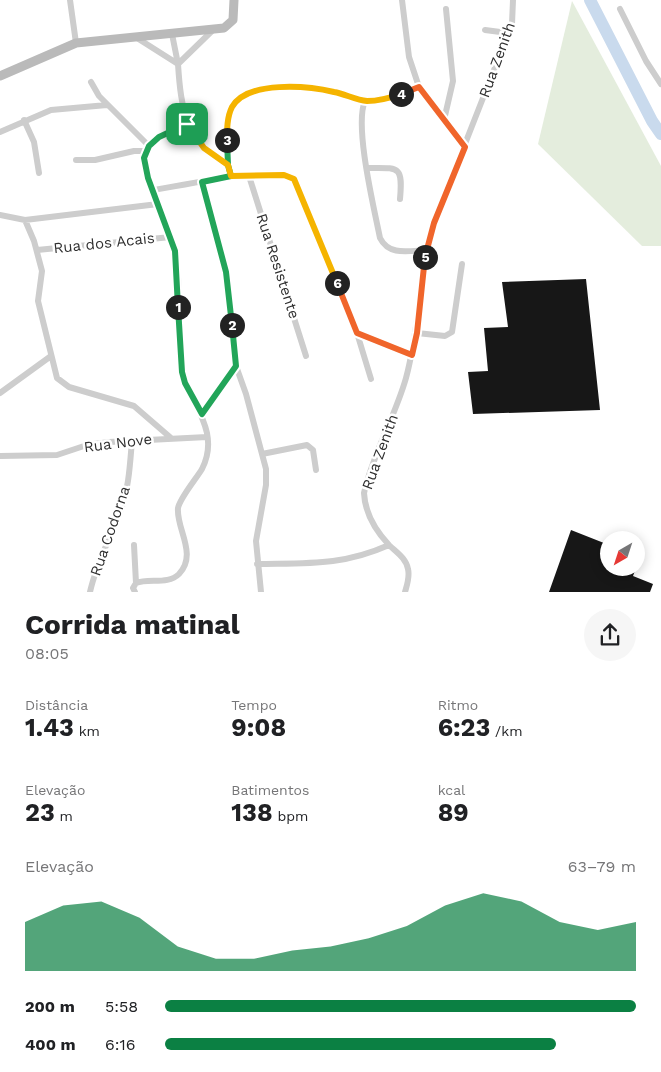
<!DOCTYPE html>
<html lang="pt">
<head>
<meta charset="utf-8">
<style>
	:root { --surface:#fff; --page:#f6f6f6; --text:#202124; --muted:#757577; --accent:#0b8043 }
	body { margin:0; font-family:"Work Sans",sans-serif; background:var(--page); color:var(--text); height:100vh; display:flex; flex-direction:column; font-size:19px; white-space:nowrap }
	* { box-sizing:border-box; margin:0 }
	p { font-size:16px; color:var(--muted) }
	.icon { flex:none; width:28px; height:28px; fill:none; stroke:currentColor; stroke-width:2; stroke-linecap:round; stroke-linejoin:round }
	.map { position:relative; height:592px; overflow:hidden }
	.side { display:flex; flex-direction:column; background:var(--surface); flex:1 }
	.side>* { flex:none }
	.needle { width:32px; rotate:219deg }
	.fabs { position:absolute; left:600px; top:531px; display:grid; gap:10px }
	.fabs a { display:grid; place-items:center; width:45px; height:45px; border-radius:50%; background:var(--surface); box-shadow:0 2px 12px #0003; font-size:25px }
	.pin { position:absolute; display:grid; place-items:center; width:42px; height:42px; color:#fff; margin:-21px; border-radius:10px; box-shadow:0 2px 8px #0006 }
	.km { position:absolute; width:25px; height:25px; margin:-12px; border-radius:50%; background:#222; color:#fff; font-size:14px; line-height:25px; text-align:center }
	.round { display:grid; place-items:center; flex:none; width:52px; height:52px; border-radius:26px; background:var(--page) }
	.headline { display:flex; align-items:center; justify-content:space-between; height:85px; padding:0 25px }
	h1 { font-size:28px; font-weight:700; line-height:38px }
	.stats { display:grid; grid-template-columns:repeat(3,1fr); gap:8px; height:85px; padding:5px 25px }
	.stats div { display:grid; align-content:center }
	.stats b { font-size:25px; font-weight:700 }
	.stats small { font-size:14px; font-weight:400 }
	.stats p { font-size:14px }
	.chart { height:140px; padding:10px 25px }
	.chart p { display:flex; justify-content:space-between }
	.chart svg { width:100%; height:90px; margin-top:5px; fill:var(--accent); opacity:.7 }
	ul { padding:0 25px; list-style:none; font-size:16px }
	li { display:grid; grid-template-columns:80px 60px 1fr; align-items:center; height:38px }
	li i { height:12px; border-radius:6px; background:var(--accent) }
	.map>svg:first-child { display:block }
</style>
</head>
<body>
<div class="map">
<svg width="661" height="592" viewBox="0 0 661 592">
	<rect width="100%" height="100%" fill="#fff"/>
	<path fill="#e4eddd" d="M572,1L661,166V246H642L538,144Z"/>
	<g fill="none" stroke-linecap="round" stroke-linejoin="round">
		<path stroke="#c9daed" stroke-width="12" d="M590,0L652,121L661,134"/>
	</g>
	<path fill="#171717" d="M586,279L600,410L473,414L468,372L488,371L484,328L508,327L502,282Z
		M571,530L609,545V568H636L633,576L653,584L650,592H549Z"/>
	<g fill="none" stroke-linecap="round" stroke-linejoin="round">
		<path stroke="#cdcdcd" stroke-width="6" d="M70,0L76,43
			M402,0L409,57L419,87L465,147
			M620,9L646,61L661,84
			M214,29L178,64C181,111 186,139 228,165
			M485,30L508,33
			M137,38L178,64L172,34
			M91,82L99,96L149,146
			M365,101C354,125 374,208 380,238C389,256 408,251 426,250
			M24,120L34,142L39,173
			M444,120L453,81L446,9
			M0,132L51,110L107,105
			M76,160H95L134,151H145
			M368,168C399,168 403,165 400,199
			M231,176C224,151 219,101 251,91C258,89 267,89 274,88C286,87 300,86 312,88C331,90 350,101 368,101C386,101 403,93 419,87
			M249,176L306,356
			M202,182L226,272L236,366L246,394L266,469V485L256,541L261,592
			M154,190C180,186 275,164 294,179L357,333L371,379
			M0,215L25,220L158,204
			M25,220L34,241L42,271L38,301L57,378L69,387L134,406L171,438
			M37,250L171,237
			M357,333L412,355
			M417,333L445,336L452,332L462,264
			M0,393L51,356
			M202,414L236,366
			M262,454L307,445L313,450L316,470
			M0,456L57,455L87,445L109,442L207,437
			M134,545L136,583
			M257,564C307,563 342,566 389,545
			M90,592C96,564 110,539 120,512C129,489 130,464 132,440
			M135,592L133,588L136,583C149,578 168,585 179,574C198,554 176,529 178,508C180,498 196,479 202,469C221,432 191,404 182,372C175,328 184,283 172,240C166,220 140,170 145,154C149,138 173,129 187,124
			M405,592C407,585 410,577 408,569C406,558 396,552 389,545C375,530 365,514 364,493C373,453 395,417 406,378C420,327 419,273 434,223L512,24L513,0"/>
		<path stroke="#bababa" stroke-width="9" d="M0,76L76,43L224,28L233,20L234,0"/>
	</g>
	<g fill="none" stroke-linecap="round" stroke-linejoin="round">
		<g stroke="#fff" stroke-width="10">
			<path id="split-1" d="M178,307L175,251L148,178L144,158L149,146L159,137L187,124"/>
		</g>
		<g stroke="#fff" stroke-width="10">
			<path id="split-2" d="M178,307L182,372L185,383L202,414L236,366L232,325"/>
		</g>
		<g stroke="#fff" stroke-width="10">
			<path id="split-3" d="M227,140L228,165L231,176L202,182L226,272L232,325"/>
		</g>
		<g stroke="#fff" stroke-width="10">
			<path id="split-4" d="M227,140C227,129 227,117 232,107C248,80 308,86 334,92C345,94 356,100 367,101C379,101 390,98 401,94"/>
		</g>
		<g stroke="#fff" stroke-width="10">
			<path id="split-5" d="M401,94L419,87L465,147L434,223L425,257"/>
		</g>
		<g stroke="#fff" stroke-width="10">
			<path id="split-6" d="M337,283L357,333L412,355L417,333L425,257"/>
		</g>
		<g stroke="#fff" stroke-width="10">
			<path id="split-7" d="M187,124L204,148L228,165L231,176L284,175L294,179L337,283"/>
		</g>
		<use href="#split-1" stroke="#22a559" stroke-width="6"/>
		<use href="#split-2" stroke="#22a559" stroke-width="6"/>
		<use href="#split-3" stroke="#22a559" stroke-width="6"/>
		<use href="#split-4" stroke="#f5b400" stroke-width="6"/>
		<use href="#split-5" stroke="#f0652b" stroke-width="6"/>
		<use href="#split-6" stroke="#f0652b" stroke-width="6"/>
		<use href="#split-7" stroke="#f5b400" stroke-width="6"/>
	</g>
	<g text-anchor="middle" stroke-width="5" stroke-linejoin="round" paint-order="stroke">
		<g font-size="15" fill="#303030" stroke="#fff">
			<text transform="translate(497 60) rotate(-70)" y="5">Rua Zenith</text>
			<text transform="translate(104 243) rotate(-6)" y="5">Rua dos Acais</text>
			<text transform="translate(278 266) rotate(72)" y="5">Rua Resistente</text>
			<text transform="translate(118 443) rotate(-7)" y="5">Rua Nove</text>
			<text transform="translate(380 452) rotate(-70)" y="5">Rua Zenith</text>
			<text transform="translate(110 531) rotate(-71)" y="5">Rua Codorna</text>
		</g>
	</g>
</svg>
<div class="fabs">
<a><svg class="needle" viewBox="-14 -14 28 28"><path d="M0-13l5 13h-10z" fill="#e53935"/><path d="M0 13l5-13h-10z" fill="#757577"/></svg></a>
</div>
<div class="pin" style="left:187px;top:124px;background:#1e9e55"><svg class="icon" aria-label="arrive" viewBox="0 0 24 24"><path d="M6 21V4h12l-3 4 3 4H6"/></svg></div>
<b class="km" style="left:178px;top:307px">1</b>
<b class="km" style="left:232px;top:325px">2</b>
<b class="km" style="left:227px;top:140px">3</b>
<b class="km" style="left:401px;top:94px">4</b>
<b class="km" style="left:425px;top:257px">5</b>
<b class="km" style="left:337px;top:283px">6</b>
</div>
<section class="side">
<div class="headline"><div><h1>Corrida matinal</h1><p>08:05</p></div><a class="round"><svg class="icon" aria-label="share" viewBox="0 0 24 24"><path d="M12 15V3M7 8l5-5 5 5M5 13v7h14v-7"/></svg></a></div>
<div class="stats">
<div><p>Distância</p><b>1.43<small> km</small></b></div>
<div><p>Tempo</p><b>9:08</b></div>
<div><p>Ritmo</p><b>6:23<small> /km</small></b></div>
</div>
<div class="stats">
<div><p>Elevação</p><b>23<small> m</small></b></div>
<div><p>Batimentos</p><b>138<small> bpm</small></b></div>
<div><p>kcal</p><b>89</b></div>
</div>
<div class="chart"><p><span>Elevação</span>63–79 m</p>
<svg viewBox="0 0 160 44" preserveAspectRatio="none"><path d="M0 44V20L10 12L20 10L30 18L40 32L50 38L60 38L70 34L80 32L90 28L100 22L110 12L120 6L130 10L140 20L150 24L160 20V44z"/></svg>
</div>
<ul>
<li><b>200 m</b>5:58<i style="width:100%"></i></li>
<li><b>400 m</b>6:16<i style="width:83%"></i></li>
</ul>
</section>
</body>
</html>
